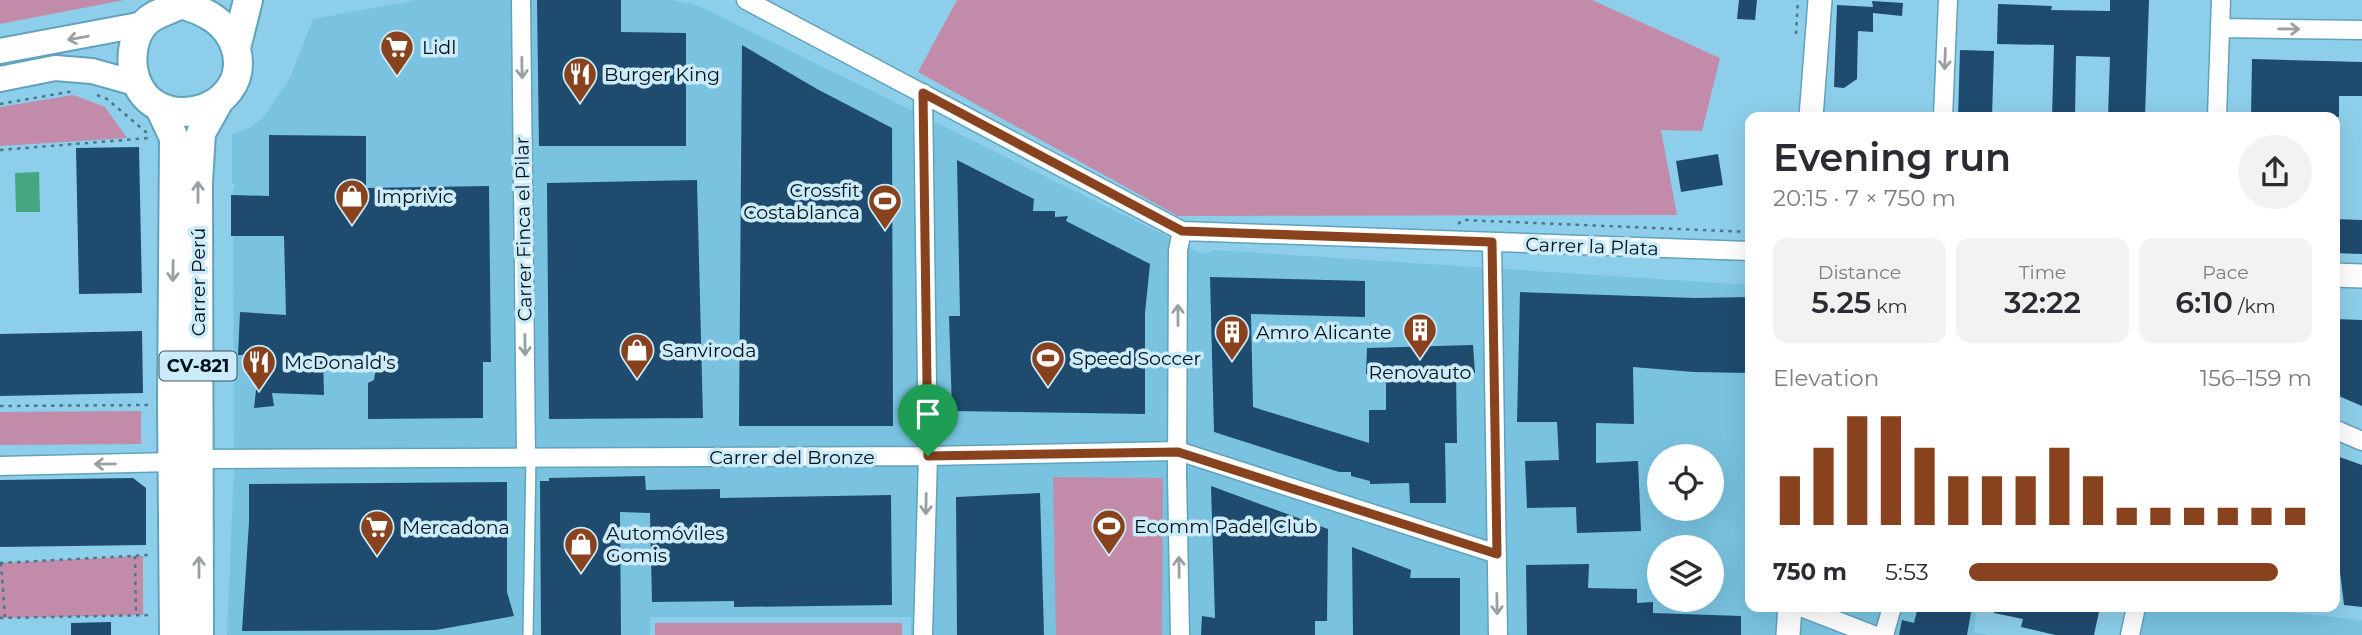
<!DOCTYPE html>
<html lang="en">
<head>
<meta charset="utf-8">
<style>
	:root { --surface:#fff; --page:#f2f2f3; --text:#2b2b33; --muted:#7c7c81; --accent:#88421e }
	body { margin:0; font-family:Montserrat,sans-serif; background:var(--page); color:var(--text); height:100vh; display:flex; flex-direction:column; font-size:26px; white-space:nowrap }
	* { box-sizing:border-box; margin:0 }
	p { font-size:23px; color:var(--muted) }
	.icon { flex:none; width:38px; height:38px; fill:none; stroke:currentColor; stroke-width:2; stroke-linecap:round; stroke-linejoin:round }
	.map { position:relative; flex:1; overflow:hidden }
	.details { position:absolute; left:1745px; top:112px; width:595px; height:500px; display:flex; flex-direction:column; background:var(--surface); border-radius:14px; box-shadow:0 7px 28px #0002 }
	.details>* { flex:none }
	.fabs { position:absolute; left:1647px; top:444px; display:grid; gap:14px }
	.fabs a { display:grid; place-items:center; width:77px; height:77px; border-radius:50%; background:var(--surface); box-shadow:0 7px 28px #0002; font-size:35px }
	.pin { position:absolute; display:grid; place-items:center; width:60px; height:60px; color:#fff; margin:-72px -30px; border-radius:50% 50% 50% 0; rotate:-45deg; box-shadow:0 0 7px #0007 }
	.pin .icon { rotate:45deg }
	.round { display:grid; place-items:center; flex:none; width:74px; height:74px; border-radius:37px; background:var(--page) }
	.headline { display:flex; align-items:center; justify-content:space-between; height:119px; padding:0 28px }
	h1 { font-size:38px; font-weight:600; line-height:52px }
	.figures { display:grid; grid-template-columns:repeat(3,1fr); gap:10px; height:119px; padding:7px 28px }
	.figures div { display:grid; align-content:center; border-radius:14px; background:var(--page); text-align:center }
	.figures b { font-size:30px; font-weight:600 }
	.figures small { font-size:19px; font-weight:400 }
	.figures p { font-size:19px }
	.chart { height:196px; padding:14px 28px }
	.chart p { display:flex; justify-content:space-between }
	.chart svg { width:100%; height:126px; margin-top:7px; stroke:var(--accent); stroke-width:6 }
	ul { padding:0 28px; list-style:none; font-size:23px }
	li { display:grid; grid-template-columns:112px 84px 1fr; align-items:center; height:52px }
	li i { height:18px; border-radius:9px; background:var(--accent) }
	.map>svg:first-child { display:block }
</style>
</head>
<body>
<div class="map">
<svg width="2362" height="635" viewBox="0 0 2362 635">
	<rect width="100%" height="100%" fill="#8dcfea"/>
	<path fill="#79c3e0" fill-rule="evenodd" d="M417,0H671L699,6L1203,254L1214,250L1750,285V607H1878L1887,611L1888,607H1978L1973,632L1989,635H911V617H651L650,635H227L234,468L233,188L235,184H232V134L251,127L264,116L289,80L313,19ZM1659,457H1712V509H1659ZM1659,548H1712V600H1659Z
		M2134,607H2239L2362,620V635H2123Z"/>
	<path fill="#c18ba9" d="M0,0H124L0,24Z
		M957,0H1592L1720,58L1702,131L1661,130L1677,215L1178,216L918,72Z
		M73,95L105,107L127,138L0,146V107Z
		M141,411V444L0,445V412Z
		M1053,477L1163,478L1162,635H1056Z
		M143,556V615L0,618V563Z
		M655,623H902V635H655Z"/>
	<path fill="#45a681" d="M39,172L40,212H16L15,173Z"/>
	<path fill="#1f4b6e" d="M537,0H621V32L686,33V146H539Z
		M1739,0H1757L1755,20L1737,19Z
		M2110,0H2149L2145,117H2108L2110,57L2076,56L2075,117H2052L2054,45L1997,44L1998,4L2052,6L2051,10L2110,11Z
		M1872,1L1903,3L1902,16L1873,13V32L1858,31L1857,79L1844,88L1834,87L1837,5L1873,7Z
		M742,45L817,89L892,128L893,426H739Z
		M1960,50L1994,51L1992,117H1958Z
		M2252,59L2362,62V96H2339V117H2251Z
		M269,135L366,136V188L489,186L491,362H483V418L368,419V383L374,380L378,355L323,356L324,395L272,393L274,406L254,408L260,355H238L240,312L286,315L284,236H231V195L269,196Z
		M139,147L142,293L79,294L76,148Z
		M1718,154L1723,185L1681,192L1676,161Z
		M957,160L1034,199L1033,211H1055V217L1068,216L1066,221L1150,264L1145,313V414L952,411L949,316H960Z
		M697,180L703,418L549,419L547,183Z
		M2334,219L2362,220V254L2334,253Z
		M1210,277L1365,281V317L1251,314L1253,407L1369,443V410H1386V372L1366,374L1367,348L1473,345L1475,373H1456L1457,443H1445L1446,503H1410L1409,483L1370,484V481L1351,476V472H1339L1214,432Z
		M1520,292L1695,298L1750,297V373L1694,372L1633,367L1634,424L1596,423V463L1638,461L1641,531L1577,533L1576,507L1527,508L1525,461L1559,460L1557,422H1517Z
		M2334,319L2362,320V406L2334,394Z
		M142,331L143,393L0,396V334Z
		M2334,455L2362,465V607L2344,605L2334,522Z
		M645,476L646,490L720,489V498L891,495L892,605L734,607V601L652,602L650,513L620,512L621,635H541L540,481H549V478Z
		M133,478L146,488V545L0,547V480Z
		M507,482V592L514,616L436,630L242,631L249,522V484Z
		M1211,486L1328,529L1327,621H1315V635H1201L1202,616L1215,618Z
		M1040,493L1044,635H957L956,497Z
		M1352,547L1411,570L1410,578H1460V635H1353Z
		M1589,564L1588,588L1637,589V603L1653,602V613L1741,616V635H1527L1526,565Z
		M1918,607H1972L1967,635H1899L1902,620L1914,623Z
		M1995,607H2100L2094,635H2055L2021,627L2023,619L1994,613Z
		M111,622V635H71V623Z"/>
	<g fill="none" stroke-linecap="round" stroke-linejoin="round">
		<g stroke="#61a2bc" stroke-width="12">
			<path id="service" d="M528,635L531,458"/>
		</g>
		<g stroke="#61a2bc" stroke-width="21">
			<path id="minor" d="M521,0L526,457
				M746,0L1182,231L1750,251
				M2220,28L2362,30
				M923,93L928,456L923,635
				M1943,117L1948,0
				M2217,117L2221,0
				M1492,242L1498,635
				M2334,429L2362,441
				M198,459L928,456L1178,451L1497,554
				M0,466L173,462
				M1801,607L1873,635
				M1180,635L1177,475L1178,250L1182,231
				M1884,635L1892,607
				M2130,635L2136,607"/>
		</g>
		<g stroke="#61a2bc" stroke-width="26">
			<path id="tertiary" d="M1811,117L1820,0
				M2334,275L2362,276
				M1788,635L1790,607"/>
		</g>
		<g stroke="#61a2bc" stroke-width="28">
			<path id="secondary" d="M0,51L144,24
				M0,79L55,68L92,71L135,83"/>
		</g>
		<g stroke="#61a2bc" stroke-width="32">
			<path id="primary" d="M181,4C205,11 228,22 236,49C254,115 144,141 133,68C131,53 134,35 145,23C156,11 174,11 186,0
				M236,48L248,0
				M160,108L174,138L172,405L174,635
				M199,635L198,182L201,133L219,101"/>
		</g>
		<path stroke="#4b7689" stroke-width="2.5" stroke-dasharray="3.5 5" stroke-linecap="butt" d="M1796,34L1798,0
			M97,95L107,99L147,133
			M0,104L74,91
			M0,150L149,138
			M1458,224L1463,220L1750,232
			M0,406L151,405
			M135,556L136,615
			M0,563L149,555
			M1,563L5,617
			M0,618L153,615"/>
		<use href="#service" stroke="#fff" stroke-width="9"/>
		<use href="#minor" stroke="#fff" stroke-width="18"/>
		<use href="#tertiary" stroke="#fff" stroke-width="23"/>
		<use href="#secondary" stroke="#fff" stroke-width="24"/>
		<use href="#primary" stroke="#fff" stroke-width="28"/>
	</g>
	<defs><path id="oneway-shaft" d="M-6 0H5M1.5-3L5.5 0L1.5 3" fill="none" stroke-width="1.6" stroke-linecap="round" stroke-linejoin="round" transform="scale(1.75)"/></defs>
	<g stroke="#99a0a4">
		<use href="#oneway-shaft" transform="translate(2289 29) rotate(1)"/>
		<use href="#oneway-shaft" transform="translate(78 38) rotate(170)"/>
		<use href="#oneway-shaft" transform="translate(1945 59) rotate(92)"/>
		<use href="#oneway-shaft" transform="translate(522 68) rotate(89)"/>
		<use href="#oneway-shaft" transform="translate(198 192) rotate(-90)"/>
		<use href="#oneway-shaft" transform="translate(173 271) rotate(91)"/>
		<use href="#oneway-shaft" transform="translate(1178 315) rotate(-90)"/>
		<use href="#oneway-shaft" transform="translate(525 345) rotate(89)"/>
		<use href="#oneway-shaft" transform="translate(105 464) rotate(179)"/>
		<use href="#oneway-shaft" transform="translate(926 504) rotate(91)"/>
		<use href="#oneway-shaft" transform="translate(199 567) rotate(-90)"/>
		<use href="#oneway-shaft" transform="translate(1179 567) rotate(-91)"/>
		<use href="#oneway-shaft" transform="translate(1497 604) rotate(89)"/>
	</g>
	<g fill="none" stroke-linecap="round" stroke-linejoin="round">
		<g stroke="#fff" stroke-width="14">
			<path id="route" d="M923,93L1182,231L1492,242L1497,554L1178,452L928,456Z"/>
		</g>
		<use href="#route" stroke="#88421e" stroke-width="9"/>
	</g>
	<defs>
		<g id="supermarket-pin" transform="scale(1.75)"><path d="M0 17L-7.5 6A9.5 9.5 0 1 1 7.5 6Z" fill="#88421e" stroke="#cbebf8"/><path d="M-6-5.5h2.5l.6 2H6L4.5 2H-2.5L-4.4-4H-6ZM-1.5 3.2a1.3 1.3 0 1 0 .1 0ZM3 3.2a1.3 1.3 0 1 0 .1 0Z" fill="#fff"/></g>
		<g id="restaurant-pin" transform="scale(1.75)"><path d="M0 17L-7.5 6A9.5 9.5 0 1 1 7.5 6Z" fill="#88421e" stroke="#cbebf8"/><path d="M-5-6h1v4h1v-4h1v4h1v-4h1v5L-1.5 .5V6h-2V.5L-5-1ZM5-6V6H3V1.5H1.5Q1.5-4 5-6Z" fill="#fff"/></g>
		<g id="shop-pin" transform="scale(1.75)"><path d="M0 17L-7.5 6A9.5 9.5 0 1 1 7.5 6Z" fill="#88421e" stroke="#cbebf8"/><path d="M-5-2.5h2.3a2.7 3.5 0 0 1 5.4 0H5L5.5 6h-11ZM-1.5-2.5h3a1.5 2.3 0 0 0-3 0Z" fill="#fff"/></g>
		<g id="stadium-pin" transform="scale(1.75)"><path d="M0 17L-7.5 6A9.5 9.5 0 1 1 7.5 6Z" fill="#88421e" stroke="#cbebf8"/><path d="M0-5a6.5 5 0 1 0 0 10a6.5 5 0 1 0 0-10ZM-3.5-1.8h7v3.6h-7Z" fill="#fff"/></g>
		<g id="building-pin" transform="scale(1.75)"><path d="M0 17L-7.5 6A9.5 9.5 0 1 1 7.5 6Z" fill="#88421e" stroke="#cbebf8"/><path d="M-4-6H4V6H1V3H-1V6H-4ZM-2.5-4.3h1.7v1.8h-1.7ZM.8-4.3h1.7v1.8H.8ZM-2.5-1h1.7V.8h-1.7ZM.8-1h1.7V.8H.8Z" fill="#fff"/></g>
	</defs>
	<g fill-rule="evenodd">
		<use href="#supermarket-pin" x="397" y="47"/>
		<use href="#restaurant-pin" x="580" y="74"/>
		<use href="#shop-pin" x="352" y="196"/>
		<use href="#stadium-pin" x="885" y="201"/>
		<use href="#building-pin" x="1420" y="330"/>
		<use href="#building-pin" x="1232" y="332"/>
		<use href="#shop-pin" x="637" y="350"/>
		<use href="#stadium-pin" x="1048" y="358"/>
		<use href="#restaurant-pin" x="259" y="362"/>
		<use href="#stadium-pin" x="1109" y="526"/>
		<use href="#supermarket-pin" x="377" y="527"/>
		<use href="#shop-pin" x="581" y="544"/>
	</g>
	<g text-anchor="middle" stroke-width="7" stroke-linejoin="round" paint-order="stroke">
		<rect fill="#cbebf8" stroke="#3d525d" stroke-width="2" x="159.5" y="351.5" width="77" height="29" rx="5"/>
		<g font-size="18" font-weight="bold" fill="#00111b">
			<text x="198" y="372">CV-821</text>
		</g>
		<g font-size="19" fill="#00111b" stroke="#cbebf8" text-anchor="start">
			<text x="422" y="54">Lidl</text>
			<text x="604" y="81">Burger King</text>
			<text x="860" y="197" text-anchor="end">Crossfit<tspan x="860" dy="22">Costablanca</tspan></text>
			<text x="376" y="203">Imprivic</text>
			<text x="1256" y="339">Amro Alicante</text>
			<text x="662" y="357">Sanviroda</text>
			<text x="1072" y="365">Speed Soccer</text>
			<text x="284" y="369">McDonald's</text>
			<text x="1420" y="379" text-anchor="middle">Renovauto</text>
			<text x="1134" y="533">Ecomm Padel Club</text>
			<text x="402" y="534">Mercadona</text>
			<text x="606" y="540">Automóviles<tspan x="606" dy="22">Gomis</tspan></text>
		</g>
		<g font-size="19" fill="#00111b" stroke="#cbebf8">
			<text transform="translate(523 229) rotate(-91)" y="7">Carrer Finca el Pilar</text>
			<text transform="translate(1592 246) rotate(2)" y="7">Carrer la Plata</text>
			<text transform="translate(198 282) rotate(-90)" y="7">Carrer Perú</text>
			<text x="792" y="464">Carrer del Bronze</text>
		</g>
	</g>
</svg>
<div class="fabs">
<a><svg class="icon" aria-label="locate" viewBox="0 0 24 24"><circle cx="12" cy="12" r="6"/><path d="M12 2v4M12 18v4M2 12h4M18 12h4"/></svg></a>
<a><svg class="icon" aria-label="layers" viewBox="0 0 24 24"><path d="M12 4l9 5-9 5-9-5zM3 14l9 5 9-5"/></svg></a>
</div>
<div class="pin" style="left:928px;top:456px;background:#1e9e55"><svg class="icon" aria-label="arrive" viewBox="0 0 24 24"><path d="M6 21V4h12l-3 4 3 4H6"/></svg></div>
<section class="details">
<div class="headline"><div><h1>Evening run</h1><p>20:15 · 7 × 750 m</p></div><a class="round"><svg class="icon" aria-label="share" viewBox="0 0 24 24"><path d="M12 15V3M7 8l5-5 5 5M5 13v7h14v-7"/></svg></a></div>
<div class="figures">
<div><p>Distance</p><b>5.25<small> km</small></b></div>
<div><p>Time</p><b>32:22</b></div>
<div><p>Pace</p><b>6:10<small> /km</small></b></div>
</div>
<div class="chart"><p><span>Elevation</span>156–159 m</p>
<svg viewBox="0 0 160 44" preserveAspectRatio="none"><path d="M5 44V27M15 44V17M25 44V6M35 44V6M45 44V17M55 44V27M65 44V27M75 44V27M85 44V17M95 44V27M105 44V38M115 44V38M125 44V38M135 44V38M145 44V38M155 44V38"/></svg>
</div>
<ul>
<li><b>750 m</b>5:53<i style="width:90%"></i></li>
</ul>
</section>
</div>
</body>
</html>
